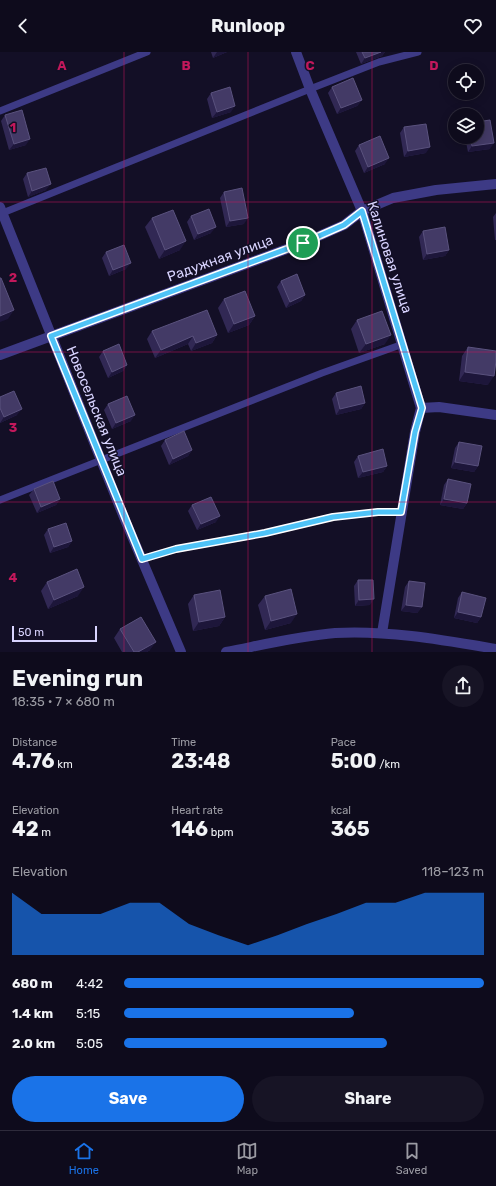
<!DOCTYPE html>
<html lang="en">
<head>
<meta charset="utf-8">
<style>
	:root { --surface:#0e0b1c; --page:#171425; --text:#f1f3f6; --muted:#9b9ba3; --line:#2e2b3b; --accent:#1a73e8 }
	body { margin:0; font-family:Rubik,sans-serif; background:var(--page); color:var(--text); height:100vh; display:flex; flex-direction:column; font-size:15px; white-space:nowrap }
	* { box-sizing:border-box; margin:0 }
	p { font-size:13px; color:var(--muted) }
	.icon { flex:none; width:22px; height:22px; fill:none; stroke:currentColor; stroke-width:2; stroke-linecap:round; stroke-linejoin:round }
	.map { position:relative; height:600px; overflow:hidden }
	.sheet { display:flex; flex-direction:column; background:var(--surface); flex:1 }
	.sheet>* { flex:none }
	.tools { position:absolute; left:448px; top:12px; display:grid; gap:8px }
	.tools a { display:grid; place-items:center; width:36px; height:36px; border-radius:50%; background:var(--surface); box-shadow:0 2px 10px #0003,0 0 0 1px var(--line); font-size:20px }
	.scale { position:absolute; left:12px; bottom:10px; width:85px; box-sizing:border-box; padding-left:4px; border:2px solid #d9d4ff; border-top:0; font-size:11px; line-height:14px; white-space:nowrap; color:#d9d4ff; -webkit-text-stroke:3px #130f26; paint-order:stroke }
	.pin { position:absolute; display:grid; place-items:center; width:34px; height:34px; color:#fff; margin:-17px; border:2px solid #fff; border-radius:50%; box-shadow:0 1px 4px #0007 }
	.round { display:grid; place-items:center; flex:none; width:42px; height:42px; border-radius:21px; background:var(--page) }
	.head { display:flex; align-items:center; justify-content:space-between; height:68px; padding:0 12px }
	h1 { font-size:22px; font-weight:700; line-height:30px }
	.figures { display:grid; grid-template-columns:repeat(3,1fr); gap:6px; height:68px; padding:4px 12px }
	.figures div { display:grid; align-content:center }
	.figures b { font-size:20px; font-weight:700 }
	.figures small { font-size:11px; font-weight:400 }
	.figures p { font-size:11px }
	.chart { height:112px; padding:8px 12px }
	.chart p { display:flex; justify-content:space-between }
	.chart svg { width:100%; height:72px; margin-top:4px; fill:var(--accent); opacity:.7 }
	.button { display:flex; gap:8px; margin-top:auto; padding:8px 12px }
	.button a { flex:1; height:46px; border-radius:24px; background:var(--accent); color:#fff; font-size:16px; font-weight:700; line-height:46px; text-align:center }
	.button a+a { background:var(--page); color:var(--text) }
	ul { padding:0 12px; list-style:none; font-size:13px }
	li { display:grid; grid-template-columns:64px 48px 1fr; align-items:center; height:30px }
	li i { height:10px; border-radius:5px; background:var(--accent) }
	header { display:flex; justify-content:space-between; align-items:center; height:52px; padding:0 12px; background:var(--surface); font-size:18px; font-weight:700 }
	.menu { display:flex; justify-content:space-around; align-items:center; height:56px; border-top:1px solid var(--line); background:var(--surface); font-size:11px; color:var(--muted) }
	.menu a { display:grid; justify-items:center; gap:2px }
	.menu .current { color:var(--accent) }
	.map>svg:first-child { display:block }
</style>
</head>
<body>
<header><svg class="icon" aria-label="back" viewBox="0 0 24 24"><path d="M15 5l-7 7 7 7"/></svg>Runloop<svg class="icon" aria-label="heart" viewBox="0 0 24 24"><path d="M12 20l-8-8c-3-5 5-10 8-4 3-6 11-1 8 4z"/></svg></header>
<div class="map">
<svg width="496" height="600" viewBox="0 0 496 600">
	<rect width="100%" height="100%" fill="#130f26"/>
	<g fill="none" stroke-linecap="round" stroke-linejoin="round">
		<path stroke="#3d3a85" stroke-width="7" d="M0,59L147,0
			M0,162L310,37L379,10L418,0
			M0,448L322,321L403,292
			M142,507L176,497L265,481L333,465L378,460H401"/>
		<path stroke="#3d3a85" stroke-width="10" d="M296,0L310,37L362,159L421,356
			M0,155L123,463L181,600
			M0,303L303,191L344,173L362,159L393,146L436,138L496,132
			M421,356L439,355L496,363
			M382,581L415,380L421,356
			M226,600C262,593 299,584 335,581C388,578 443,588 496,597"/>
	</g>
	<path fill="#312854" d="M211,0H227L213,6Z
		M356,0H385L382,4L361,12Z
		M332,35L362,48L357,54L337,62L328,41Z
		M211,41L231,60L212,66L207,47Z
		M5,63L26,93L9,98L1,69Z
		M404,75L426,101L404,105L400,81Z
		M465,85H477L490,97L468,100Z
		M359,93L385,112L364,121L355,99Z
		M27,121L46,138L28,145L23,127Z
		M224,140L244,172L226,175L220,146Z
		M496,161V188H495L493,165Z
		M191,164L211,181L194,188L187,170Z
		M152,166L180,198L159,207L145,175Z
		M423,179L449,198L445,204L423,208L419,185Z
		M106,200L126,217L109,224L102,206Z
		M281,229L305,243L301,249L286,256L277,235Z
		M224,247L255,264L249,273L228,281L218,256Z
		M357,268L385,292L359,301L351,277Z
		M152,279L217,283L212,291L191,299L188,292L155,306L147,287Z
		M468,295L488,333L459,329L462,304Z
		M103,299L127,313L123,319L108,326L99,305Z
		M336,341L365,351L361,357L336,363L332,347Z
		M0,345L17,363L0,371Z
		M108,352L131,369L112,377L104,358Z
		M165,388L192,398L188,404L169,413L161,394Z
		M459,390L478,414L474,420L451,416L455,396Z
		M358,404L387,414L383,420L358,426L354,410Z
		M448,427L467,451L463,457L440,453L444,433Z
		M34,437L60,447L56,453L37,461L29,443Z
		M192,453L216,470L197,478L188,459Z
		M48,477L72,489L68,495L50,501L44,483Z
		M358,528L370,553L355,554L354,534Z
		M409,529L422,555L417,561L401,559L405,535Z
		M47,530L78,544L48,557L41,539Z
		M462,540L481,565L477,571L454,566L458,546Z
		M194,543L225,565L219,574L193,579L188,552Z
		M265,544L291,571L265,578L258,553Z
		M120,577L150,598L147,600H122L114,586Z"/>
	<path fill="#1d163a" d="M217,0H227L213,6Z
		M381,0H385L382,4L361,12L365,6Z
		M362,48L357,54L337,62L341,56Z
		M235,54L231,60L212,66L217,60Z
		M30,87L26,93L9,98L14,92Z
		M494,91L490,97L468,100L472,94Z
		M430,95L426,101L404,105L408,99Z
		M389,106L385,112L364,121L368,115Z
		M51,132L46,138L28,145L32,139Z
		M248,166L244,172L226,175L230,169Z
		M216,175L211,181L194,188L198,182Z
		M186,189L180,198L159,207L165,198Z
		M449,198L445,204L423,208L427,202Z
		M131,211L126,217L109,224L113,218Z
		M305,243L301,249L286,256L290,250Z
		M14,258L8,267L0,270V264Z
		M255,264L249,273L228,281L234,272Z
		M217,283L212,291L191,299L196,291Z
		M391,283L385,292L359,301L366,292Z
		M193,284L188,292L155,306L161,298Z
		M127,313L123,319L108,326L112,320Z
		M465,320L494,324L488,333L459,329Z
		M365,351L361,357L336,363L340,357Z
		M22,357L17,363L0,371L4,365Z
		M135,363L131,369L112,377L116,371Z
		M192,398L188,404L169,413L173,407Z
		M455,410L478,414L474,420L451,416Z
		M387,414L383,420L358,426L363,420Z
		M60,447L56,453L37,461L41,455Z
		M444,447L467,451L463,457L440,453Z
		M220,464L216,470L197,478L201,472Z
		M72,489L68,495L50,501L54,495Z
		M84,535L78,544L48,557L54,548Z
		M374,547L370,553L355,554L359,548Z
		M406,553L422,555L417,561L401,559Z
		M458,560L481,565L477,571L454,566Z
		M297,562L291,571L265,578L271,569Z
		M225,565L219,574L193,579L199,570Z
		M156,590L150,598L147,600H138Z"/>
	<path fill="#433a66" stroke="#5a527e" d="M362,0H381L365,6Z
		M353,26L362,48L341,56L332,35Z
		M230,35L235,54L217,60L211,41Z
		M22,58L30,87L14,92L5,63Z
		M490,68L494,91L472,94L470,85H477V70Z
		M426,72L430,95L408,99L404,75Z
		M380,84L389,106L368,115L359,93Z
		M46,116L51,132L32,139L27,121Z
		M242,136L248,166L230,169L224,140Z
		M209,157L216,175L198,182L191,164Z
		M173,158L186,189L165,198L152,166Z
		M445,175L449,198L427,202L423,179Z
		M124,193L131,211L113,218L106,200Z
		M297,222L305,243L290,250L281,229Z
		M0,226H1L14,258L0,264Z
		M245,239L255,264L234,272L224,247Z
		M207,258L217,283L196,291L193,284L161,298L152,279Z
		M382,259L391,283L366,292L357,268Z
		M119,292L127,313L112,320L103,299Z
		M468,295L496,299V309L494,324L465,320Z
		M361,334L365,351L340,357L336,341Z
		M14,339L22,357L4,365L0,356V345Z
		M127,344L135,363L116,371L108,352Z
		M184,379L192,398L173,407L165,388Z
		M459,390L482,394L478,414L455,410Z
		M383,397L387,414L363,420L358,404Z
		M448,427L471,432L467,451L444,447Z
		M53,429L60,447L41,455L34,437Z
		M211,445L220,464L201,472L192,453Z
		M66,471L72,489L54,495L48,477Z
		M77,517L84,535L54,548L47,530Z
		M358,528H373L374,547L359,548Z
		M409,529L425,531L422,555L406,553Z
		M291,537L297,562L271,569L265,544Z
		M220,538L225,565L199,570L194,543Z
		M462,540L486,546L481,565L458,560Z
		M141,565L156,590L138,600H134L120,577Z"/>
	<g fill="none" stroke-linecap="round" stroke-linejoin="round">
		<g stroke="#fff" stroke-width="8">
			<path id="route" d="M362,159L422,356L415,380L401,460H378L333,465L265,481L176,497L142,507L51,284L303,191L344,173Z"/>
		</g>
		<use href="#route" stroke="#4fc3f7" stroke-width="5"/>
	</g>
	<path fill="none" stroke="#c2185b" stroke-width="1" stroke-opacity="0.55" d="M124,0V600M248,0V600M372,0V600M0,150H496M0,300H496M0,450H496"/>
	<g text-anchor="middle" stroke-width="3" stroke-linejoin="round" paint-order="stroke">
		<g font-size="14" fill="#d9d4ff" stroke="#130f26">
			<text transform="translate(390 205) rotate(72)" y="5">Калиновая улица</text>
			<text transform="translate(220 206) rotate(-20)" y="5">Радужная улица</text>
			<text transform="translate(97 359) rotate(68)" y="5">Новосельская улица</text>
		</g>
	</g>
	<g font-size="13" text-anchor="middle" font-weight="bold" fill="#c2185b" stroke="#130f26" stroke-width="3" stroke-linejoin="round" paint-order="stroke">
		<text x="62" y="18">A</text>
		<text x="186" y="18">B</text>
		<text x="310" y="18">C</text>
		<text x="434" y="18">D</text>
		<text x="13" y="80">1</text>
		<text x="13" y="230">2</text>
		<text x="13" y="380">3</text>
		<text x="13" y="530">4</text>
	</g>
</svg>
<div class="tools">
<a><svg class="icon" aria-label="locate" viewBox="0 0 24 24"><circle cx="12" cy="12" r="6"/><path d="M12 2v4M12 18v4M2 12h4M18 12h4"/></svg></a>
<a><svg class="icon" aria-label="layers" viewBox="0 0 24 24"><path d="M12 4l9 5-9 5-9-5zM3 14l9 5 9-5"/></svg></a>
</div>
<div class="scale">50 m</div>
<div class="pin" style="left:303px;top:191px;background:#1e9e55"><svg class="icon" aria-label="arrive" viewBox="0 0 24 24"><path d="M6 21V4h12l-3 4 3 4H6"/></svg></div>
</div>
<section class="sheet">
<div class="head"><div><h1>Evening run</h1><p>18:35 · 7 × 680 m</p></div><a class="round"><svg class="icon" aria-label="share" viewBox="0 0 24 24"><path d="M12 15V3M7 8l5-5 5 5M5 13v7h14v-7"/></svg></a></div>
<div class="figures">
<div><p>Distance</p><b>4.76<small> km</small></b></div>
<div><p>Time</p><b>23:48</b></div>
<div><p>Pace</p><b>5:00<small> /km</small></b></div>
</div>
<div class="figures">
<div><p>Elevation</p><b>42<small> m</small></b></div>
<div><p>Heart rate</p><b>146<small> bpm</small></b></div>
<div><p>kcal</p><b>365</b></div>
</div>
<div class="chart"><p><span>Elevation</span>118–123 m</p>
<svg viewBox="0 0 160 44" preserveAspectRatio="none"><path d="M0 44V6L10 19L20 19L30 19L40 12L50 12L60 25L70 32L80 38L90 32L100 25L110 19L120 12L130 12L140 6L150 6L160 6V44z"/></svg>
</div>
<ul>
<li><b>680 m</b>4:42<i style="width:100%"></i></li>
<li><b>1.4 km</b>5:15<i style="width:64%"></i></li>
<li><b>2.0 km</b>5:05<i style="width:73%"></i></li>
</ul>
<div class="button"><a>Save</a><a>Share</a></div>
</section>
<nav class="menu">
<a class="current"><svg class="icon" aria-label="home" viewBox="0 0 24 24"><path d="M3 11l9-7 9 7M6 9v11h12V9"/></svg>Home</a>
<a><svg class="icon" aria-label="map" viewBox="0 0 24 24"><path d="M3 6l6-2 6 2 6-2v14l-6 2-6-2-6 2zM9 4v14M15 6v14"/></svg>Map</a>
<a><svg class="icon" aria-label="saved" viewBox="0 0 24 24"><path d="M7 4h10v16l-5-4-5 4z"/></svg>Saved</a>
</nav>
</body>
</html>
